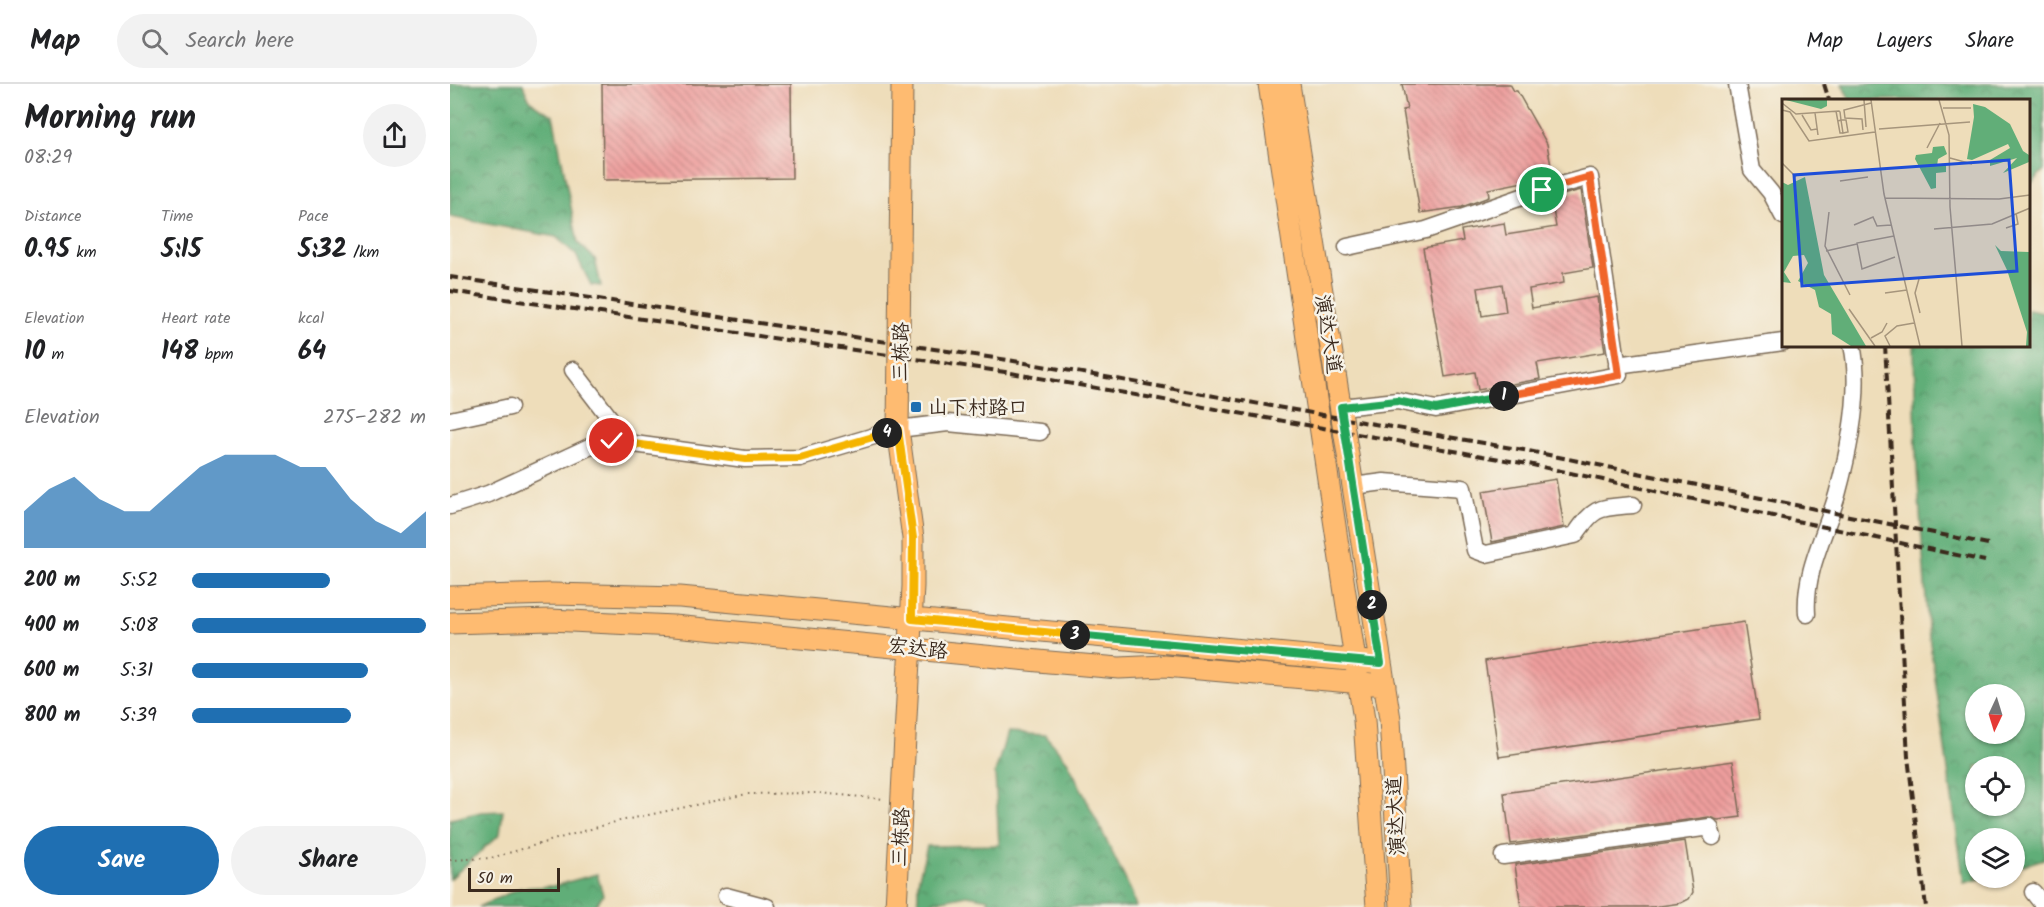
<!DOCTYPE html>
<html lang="en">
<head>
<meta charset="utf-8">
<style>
	:root { --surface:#fff; --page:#f2f2f2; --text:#202124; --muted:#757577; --line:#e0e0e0; --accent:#1f6fb2 }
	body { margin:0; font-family:Kalam,"LXGW WenKai TC",sans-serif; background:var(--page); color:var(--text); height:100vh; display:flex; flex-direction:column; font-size:22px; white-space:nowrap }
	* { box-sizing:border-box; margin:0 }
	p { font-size:20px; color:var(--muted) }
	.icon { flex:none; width:33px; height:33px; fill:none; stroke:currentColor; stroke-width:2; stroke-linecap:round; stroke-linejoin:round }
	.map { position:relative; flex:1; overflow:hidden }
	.drawer { display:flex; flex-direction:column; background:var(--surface); width:450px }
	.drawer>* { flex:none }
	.needle { width:39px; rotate:184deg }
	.buttons { position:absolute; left:1515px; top:600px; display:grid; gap:12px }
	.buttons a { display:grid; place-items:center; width:60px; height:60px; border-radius:50%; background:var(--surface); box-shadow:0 2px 4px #0004; font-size:30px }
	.scale { position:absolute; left:18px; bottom:15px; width:92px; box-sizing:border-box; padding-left:6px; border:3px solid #3b2a1e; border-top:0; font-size:16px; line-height:21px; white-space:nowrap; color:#3b2a1e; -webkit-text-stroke:4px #f7f3e8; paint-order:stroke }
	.pin { position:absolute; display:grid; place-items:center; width:51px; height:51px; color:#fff; margin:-26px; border:3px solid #fff; border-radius:50%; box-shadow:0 2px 6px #0007 }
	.km { position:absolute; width:30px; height:30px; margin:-15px; border-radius:50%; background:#222; color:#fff; font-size:16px; line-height:30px; text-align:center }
	.round { display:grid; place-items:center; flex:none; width:63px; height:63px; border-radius:32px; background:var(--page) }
	.head { display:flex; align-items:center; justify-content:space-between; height:102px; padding:0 24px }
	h1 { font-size:33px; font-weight:700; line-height:45px }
	.stats { display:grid; grid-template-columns:repeat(3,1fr); gap:9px; height:102px; padding:6px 24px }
	.stats div { display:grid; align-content:center }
	.stats b { font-size:26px; font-weight:700 }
	.stats small { font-size:16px; font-weight:400 }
	.stats p { font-size:16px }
	.chart { height:168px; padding:12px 24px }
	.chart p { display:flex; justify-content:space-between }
	.chart svg { width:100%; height:108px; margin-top:6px; fill:var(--accent); opacity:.7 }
	.cta { display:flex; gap:12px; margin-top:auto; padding:12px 24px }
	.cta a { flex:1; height:69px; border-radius:36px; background:var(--accent); color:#fff; font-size:24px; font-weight:700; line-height:69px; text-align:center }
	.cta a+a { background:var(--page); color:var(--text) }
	ul { padding:0 24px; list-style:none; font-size:20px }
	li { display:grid; grid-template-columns:96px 72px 1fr; align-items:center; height:45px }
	li i { height:15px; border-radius:8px; background:var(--accent) }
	header { display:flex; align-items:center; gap:36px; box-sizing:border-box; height:84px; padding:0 30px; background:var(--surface); border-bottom:2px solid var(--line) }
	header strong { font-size:28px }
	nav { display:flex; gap:33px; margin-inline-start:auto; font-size:21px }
	.search { width:420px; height:54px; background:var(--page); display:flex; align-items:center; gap:15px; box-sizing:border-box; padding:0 21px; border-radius:33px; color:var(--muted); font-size:22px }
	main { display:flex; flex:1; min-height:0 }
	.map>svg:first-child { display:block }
</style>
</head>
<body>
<header>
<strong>Map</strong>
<div class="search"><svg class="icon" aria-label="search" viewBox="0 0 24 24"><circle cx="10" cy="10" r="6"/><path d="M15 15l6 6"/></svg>Search here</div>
<nav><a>Map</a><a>Layers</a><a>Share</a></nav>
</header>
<main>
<section class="drawer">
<div class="head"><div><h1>Morning run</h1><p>08:29</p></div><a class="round"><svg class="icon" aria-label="share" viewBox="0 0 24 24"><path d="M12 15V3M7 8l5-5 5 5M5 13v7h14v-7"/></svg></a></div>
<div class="stats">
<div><p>Distance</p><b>0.95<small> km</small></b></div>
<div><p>Time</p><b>5:15</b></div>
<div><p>Pace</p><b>5:32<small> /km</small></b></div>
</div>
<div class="stats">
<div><p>Elevation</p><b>10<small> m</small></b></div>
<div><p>Heart rate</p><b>148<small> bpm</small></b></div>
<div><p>kcal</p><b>64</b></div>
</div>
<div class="chart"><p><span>Elevation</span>275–282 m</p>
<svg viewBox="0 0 160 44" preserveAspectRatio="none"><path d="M0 44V29L10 20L20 15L30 24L40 29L50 29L60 20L70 11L80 6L90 6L100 6L110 11L120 11L130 24L140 33L150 38L160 29V44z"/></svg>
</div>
<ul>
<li><b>200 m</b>5:52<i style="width:59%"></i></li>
<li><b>400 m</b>5:08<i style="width:100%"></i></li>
<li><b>600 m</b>5:31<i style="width:75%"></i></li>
<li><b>800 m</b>5:39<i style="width:68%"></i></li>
</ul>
<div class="cta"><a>Save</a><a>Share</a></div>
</section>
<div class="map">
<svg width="1594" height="823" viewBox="0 0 1594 823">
	<defs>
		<pattern id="forest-crowns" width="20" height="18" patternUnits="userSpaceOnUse" patternTransform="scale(1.5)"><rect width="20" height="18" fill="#61ae78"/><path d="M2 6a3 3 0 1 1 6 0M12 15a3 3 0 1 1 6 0" fill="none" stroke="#518e62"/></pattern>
		<pattern id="building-back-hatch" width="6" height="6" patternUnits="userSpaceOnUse" patternTransform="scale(1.5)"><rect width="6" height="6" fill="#ee9e9d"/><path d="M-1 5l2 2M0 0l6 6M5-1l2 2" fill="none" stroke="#c2817f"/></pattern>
	</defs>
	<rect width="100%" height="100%" fill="#f7f3e8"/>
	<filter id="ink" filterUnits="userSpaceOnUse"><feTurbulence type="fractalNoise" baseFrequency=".0167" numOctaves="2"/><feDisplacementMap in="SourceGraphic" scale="12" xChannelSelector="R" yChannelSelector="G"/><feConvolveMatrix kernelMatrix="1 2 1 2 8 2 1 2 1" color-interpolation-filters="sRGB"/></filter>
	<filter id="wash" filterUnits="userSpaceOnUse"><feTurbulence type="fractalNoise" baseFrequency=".008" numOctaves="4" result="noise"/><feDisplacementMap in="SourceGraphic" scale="24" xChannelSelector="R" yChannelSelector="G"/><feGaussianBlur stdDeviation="1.35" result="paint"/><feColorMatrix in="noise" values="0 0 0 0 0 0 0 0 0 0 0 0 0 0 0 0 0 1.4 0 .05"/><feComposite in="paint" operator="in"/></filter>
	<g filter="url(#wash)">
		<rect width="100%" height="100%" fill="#eeddba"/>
		<path fill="url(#forest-crowns)" stroke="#4e6c4b" stroke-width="1.5" fill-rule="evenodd" d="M0,0H73C77,18 88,24 103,31L128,159L145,175L151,202L141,201L126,171L106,153L0,133Z
			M1392,0H1594V86L1578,103V16H1400Z
			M1578,226L1594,229V775L1565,784L1564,754H1526V794H1534L1514,799L1478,545L1466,370L1464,261H1578ZM1526,610H1564V650H1526ZM1564,682V722H1526V682Z
			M557,649L595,651L618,678L682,809L686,823H537L539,815L517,811L468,821V797L477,762L549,761L545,689Z
			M53,727L50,750L0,795V735L31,728Z
			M147,790L153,811L144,823H28L70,804L103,802Z"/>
		<g id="blocks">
			<path fill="url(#building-back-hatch)" fill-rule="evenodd" d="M152,0H341L342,94L153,96Z
				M952,0H1060L1064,7H1067L1097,60L1103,92L1038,105L1039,113L1012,123L970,129L953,26L957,25Z
				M1131,106L1143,184L1113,189L1114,199L1079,205L1082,224L1147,213L1155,268L1087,279L1090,295L1028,306L1025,288L995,293L973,164L1013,157L1011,146L1054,139L1056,151L1106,143L1101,114ZM1052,200L1056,228L1032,232L1028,204Z
				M1106,395L1114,443L1042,458L1033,407Z
				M1294,538L1309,635L1049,673L1035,577Z
				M1283,677L1291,733L1268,736L1259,733L1061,760L1054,709Z
				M1235,757L1243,808L1239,815L1231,819L1203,823H1071L1065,781Z"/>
		</g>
	</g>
	<g filter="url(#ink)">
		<use href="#blocks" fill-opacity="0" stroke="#7a6955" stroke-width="1.5"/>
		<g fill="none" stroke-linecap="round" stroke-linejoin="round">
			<g stroke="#7a6955" stroke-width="19">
				<path id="minor" d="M1287,0L1302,86L1321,109L1333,132
					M1167,281L1333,258
					M123,286L159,333L162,357
					M891,323L947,317L986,325L1169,291L1140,93L1092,106L976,146L897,163
					M0,336L60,323
					M903,402L934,398L1013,404L1025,466L1036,470L1125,451C1145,422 1148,424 1183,421
					M0,422L38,410L139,363L162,357L295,375L350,374L448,345L498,339L590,348
					M1357,530C1354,487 1375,452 1387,411C1399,367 1412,305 1402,261
					M1053,772L1260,743L1263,753
					M1583,808L1594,822
					M276,812L317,823"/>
			</g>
			<g stroke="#7a6955" stroke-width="23">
				<path id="major" d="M819,0L914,636L927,823
					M839,0L940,635L951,823
					M0,513L102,510L230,513L931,579
					M0,539L100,536L224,542L599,578L669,584L715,582L935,601
					M446,823L463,502V454L448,345L452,0"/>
			</g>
			<path stroke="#7a6955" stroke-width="2" stroke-dasharray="1.5 4.5" stroke-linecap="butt" d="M0,776L41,774L165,738L297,710L368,709L434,715"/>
			<use href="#minor" stroke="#fff" stroke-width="16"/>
			<use href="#major" stroke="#febb71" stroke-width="21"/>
			<path stroke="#3b2a1e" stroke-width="4" stroke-dasharray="9 4.5" stroke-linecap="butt" d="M1374,0L1379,16
				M0,193L558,276L1079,367L1538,460
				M0,207L555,288L1078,380L1535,477
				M1435,261L1458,673L1476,823"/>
		</g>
	</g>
	<g fill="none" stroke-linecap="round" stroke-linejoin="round" filter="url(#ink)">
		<g stroke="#fff" stroke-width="12">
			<path id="split-1" d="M1054,312L1169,291L1140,93L1092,106"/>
		</g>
		<g stroke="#fff" stroke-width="12">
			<path id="split-2" d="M922,521L891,323L947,317L986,325L1054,312"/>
		</g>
		<g stroke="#fff" stroke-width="12">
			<path id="split-3" d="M625,551L931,579L922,521"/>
		</g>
		<g stroke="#fff" stroke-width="12">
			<path id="split-4" d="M437,349L448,345L463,454L462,535L625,551"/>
		</g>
		<g stroke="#fff" stroke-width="12">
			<path id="split-5" d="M162,357L295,375L350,374L437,349"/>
		</g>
		<use href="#split-1" stroke="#f0652b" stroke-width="8"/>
		<use href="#split-2" stroke="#22a559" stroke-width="8"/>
		<use href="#split-3" stroke="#22a559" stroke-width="8"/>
		<use href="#split-4" stroke="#f5b400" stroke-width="8"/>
		<use href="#split-5" stroke="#f5b400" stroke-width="8"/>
	</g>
	<rect fill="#1f6fb2" stroke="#f7f3e8" stroke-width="2" x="460" y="317" width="12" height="12" rx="3"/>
	<g text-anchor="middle" stroke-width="5" stroke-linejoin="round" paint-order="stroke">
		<g font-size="20" fill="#3b2a1e" stroke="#f7f3e8">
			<text transform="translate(879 250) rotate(81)" y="7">演达大道</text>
			<text transform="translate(450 268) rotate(-89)" y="7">三栋路</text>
			<text transform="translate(468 564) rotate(6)" y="7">宏达路</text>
			<text transform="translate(945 732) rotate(-93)" y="7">演达大道</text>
			<text transform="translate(450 753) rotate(-87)" y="7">三栋路</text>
		</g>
		<g font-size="20" fill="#3b2a1e" stroke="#f7f3e8" text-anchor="start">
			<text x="478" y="330">山下村路口</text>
		</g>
	</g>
	<g transform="translate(1332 15)">
		<rect width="248" height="248" fill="#eeddba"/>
		<path d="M4,1H45V7L39,10ZM191,5L203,8L228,25L241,52L247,56V63L221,74L235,59L208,67V61L228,49L226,45L190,61L185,60L192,18ZM162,47L165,55L156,60L155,67L164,65V73L154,74V89L149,90L133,60L134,56L150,54L151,48ZM23,78L42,176L84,247H69L50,235L49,215L37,208L33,191L16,182L26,164L22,156L11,157L2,173L9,184L0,183V83L6,86ZM213,146L219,152L247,153V247H244L245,233L225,171Z" fill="#61ae78"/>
		<path fill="none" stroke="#a6957c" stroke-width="1.5" d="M82,1L84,28M89,1L102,95L138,247M157,1L167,36L168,108L180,247M0,4L14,15L57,12L58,13L59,21L61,34L66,33L64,21H59L56,22M161,9H189M0,11L8,13L27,42L93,33M54,12L58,34H61M33,14L36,36M20,16L29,31L35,30M97,30L188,23M81,31L80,20L63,19L62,11L89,4M145,49L158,24M168,59L190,65M0,64L14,78M58,82L86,78M103,99L217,100L248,96M47,113L43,147L68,196M72,126L91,118L95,127L109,126M224,129L236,125L234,114M152,130L210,125L248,109M112,137L75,144L80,170L113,158M44,152L75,145M137,180L133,194L138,214M103,194L125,191M67,210L93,247M89,239L100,233L105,224M108,247L103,237L115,227L132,224"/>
		<path fill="#1d4ed8" fill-opacity="0.15" stroke="#1d4ed8" stroke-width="3" d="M227,61L235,172L20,187L12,76Z"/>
		<rect width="248" height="248" fill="none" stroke="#3b2a1e" stroke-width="3"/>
	</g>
</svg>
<div class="buttons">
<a><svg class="needle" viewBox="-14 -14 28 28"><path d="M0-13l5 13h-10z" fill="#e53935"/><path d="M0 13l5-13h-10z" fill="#757577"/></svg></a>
<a><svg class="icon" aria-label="locate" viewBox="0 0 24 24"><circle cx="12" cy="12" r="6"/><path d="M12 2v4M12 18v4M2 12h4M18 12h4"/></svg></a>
<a><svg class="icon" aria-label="layers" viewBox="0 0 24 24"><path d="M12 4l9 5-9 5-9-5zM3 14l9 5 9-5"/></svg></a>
</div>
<div class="scale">50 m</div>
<div class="pin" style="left:1092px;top:106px;background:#1e9e55"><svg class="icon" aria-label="arrive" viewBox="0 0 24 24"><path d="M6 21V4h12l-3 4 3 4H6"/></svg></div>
<div class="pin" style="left:162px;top:357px;background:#d93025"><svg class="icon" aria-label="check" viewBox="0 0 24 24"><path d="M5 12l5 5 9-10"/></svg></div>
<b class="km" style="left:1054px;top:312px">1</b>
<b class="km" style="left:922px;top:521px">2</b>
<b class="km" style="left:625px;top:551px">3</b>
<b class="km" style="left:437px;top:349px">4</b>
</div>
</main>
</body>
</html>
